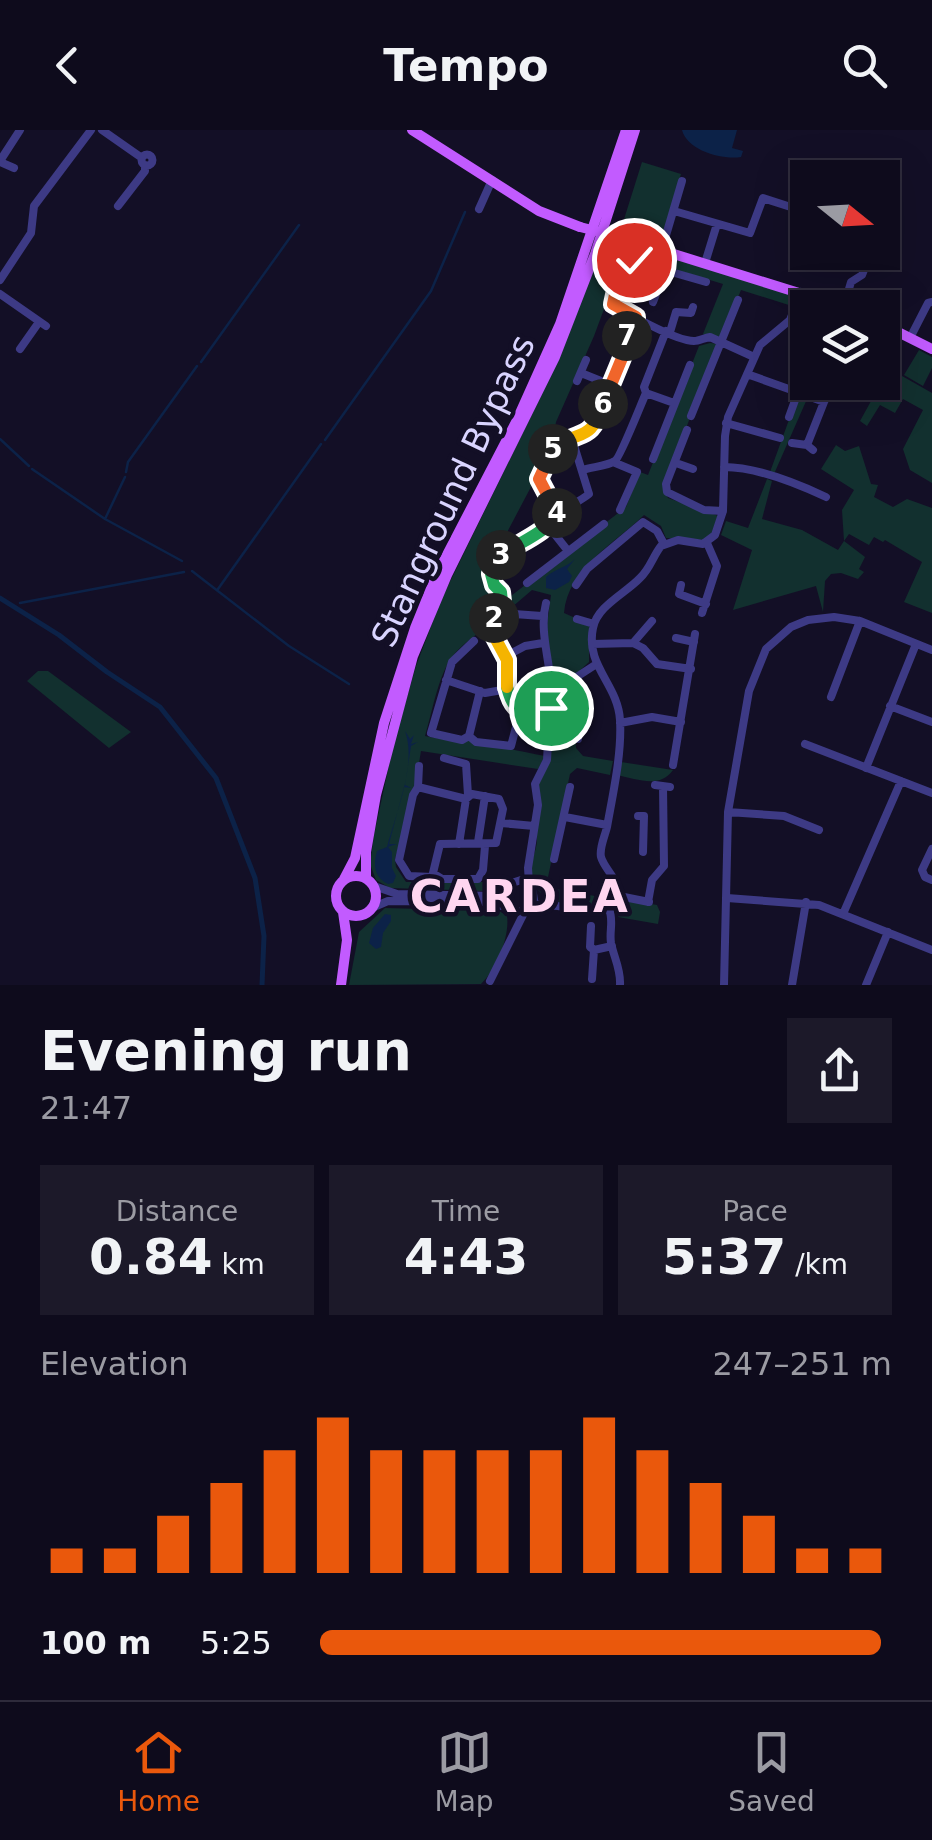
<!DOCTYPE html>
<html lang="en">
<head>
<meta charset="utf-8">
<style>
	:root { --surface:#0e0b1c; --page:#1c1929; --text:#f1f3f6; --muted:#9b9ba3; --line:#2e2b3b; --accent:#ea580c }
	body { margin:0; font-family:"DejaVu Sans",sans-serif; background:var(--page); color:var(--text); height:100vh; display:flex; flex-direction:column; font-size:38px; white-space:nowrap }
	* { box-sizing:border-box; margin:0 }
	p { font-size:32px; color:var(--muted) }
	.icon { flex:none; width:55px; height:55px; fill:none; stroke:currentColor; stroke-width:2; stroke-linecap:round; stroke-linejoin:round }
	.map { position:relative; height:855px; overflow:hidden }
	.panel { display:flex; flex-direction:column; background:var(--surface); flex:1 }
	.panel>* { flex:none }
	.needle { width:65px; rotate:108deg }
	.buttons { position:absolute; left:790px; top:30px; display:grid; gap:20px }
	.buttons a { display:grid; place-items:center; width:110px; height:110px; border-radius:0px; background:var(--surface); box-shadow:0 10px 40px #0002,0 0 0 2px var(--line); font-size:50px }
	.pin { position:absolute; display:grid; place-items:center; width:85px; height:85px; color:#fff; margin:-42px; border:5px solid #fff; border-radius:50%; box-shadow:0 2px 10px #0007 }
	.km { position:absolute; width:50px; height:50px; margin:-25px; border-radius:50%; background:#222; color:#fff; font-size:28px; line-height:50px; text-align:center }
	.round { display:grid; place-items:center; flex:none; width:105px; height:105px; border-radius:0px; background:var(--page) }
	.head { display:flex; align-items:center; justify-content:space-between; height:170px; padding:0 40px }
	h1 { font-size:55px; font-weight:600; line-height:75px }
	.stats { display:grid; grid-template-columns:repeat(3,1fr); gap:15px; height:170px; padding:10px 40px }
	.stats div { display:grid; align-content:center; border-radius:0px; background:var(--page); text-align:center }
	.stats b { font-size:50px; font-weight:600 }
	.stats small { font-size:28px; font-weight:400 }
	.stats p { font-size:28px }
	.chart { height:280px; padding:20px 40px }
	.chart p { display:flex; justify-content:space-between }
	.chart svg { width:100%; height:180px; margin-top:10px; stroke:var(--accent); stroke-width:6 }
	ul { padding:0 40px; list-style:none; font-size:32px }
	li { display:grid; grid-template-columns:160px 120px 1fr; align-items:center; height:75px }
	li i { height:25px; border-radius:12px; background:var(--accent) }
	header { display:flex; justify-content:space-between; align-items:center; height:130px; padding:0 40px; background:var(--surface); font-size:45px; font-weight:600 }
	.menu { display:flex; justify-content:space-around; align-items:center; height:140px; border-top:2px solid var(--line); background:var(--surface); font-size:28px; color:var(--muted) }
	.menu a { display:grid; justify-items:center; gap:5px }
	.menu .current { color:var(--accent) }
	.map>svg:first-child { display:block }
</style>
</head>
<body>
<header><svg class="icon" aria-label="back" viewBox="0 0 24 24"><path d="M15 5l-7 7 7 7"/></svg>Tempo<svg class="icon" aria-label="search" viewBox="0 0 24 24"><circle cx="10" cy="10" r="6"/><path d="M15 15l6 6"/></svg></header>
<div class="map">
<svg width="932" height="855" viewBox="0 0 932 855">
	<rect width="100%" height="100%" fill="#130f26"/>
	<path fill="#12302f" d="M642,32L681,44L660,115L620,102Z
		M604,110L648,120L793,165L792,176L741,160L721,209L703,204L723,154L631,126L620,136L594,206L556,292L551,319L504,408L508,415C497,425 488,434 488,450C519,492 467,502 450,530C437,551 432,583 425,606C440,610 458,608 473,611C497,617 520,621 545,626L538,639L421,621L415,657L395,729L396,737L406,752H484L500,757L497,760L485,761L390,758L376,750L370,734L374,705L394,612L416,536L441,470L559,229Z
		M710,213L718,214L663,359L668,368L716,385L719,387L713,402L704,410L666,408L661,396L644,385C614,414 568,438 564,483L589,494V532L573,547L576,618L583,626L613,631L610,645L577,638L570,644L548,747L557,759L600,767L614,757L615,761L608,775C586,779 539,776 532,749C528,735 536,724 537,711C537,693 534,673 538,656C541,646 547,637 550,627C555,612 549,595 556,582L546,502L551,465L532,460L498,489L507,469L626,377L640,342L648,345L699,216Z
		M919,220L932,227V238L923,256L904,245Z
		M895,242L932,263V353L910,340L903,319L923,280L903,269L895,283L880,275L867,296L860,291L881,253L888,256Z
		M798,265L807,269L774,344L770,342Z
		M836,315L845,321L859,316L871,354L878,355L874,367L893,377L907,369L932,378V483L904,472L922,432L885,410L883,412L874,407L869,415L849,404L844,411L865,427L859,439L864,442L858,449L841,443L831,444L825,451L823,482L816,456L733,480L752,420L721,405L726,391L748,398L767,349L772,351L762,389L802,400L838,420L844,411L842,380L854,360L821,339Z
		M38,541H48L131,602L109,618L27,551Z
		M621,632L673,640C660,659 637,649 617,645Z
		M628,770L657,775L660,782L658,794L618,787L620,774Z
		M385,778L499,781L507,786C510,807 496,840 481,854L349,855L359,802Z"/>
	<path fill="#0c2248" d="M682,0H737L732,18L743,21L741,27C721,30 687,20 682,0Z
		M575,429L567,439L572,446L569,452L555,460L546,458V447C556,438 566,438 575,429Z
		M405,601L410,609L414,605L411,614L418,612L411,616L405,655L412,658L404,657L389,714H397L388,717L392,722V738L396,746L393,753L388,754C374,747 373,735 377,721L387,717C396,683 417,634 405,601Z
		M385,784L391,785V791L383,803L381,817L376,819L369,813L373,798Z"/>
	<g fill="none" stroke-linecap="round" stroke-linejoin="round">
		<path stroke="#0c2248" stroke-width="2.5" d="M201,232L299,95
			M0,309L29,336
			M325,310L431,161L465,82
			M32,339L105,389
			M126,342L128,332L197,236
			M125,347L105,389L182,431
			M192,441L289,516L349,554
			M218,459L321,314
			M20,473L184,442
			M14,477L15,476"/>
		<path stroke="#0c2248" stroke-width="5" d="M0,468L59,505L107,542L160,577L216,648L255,748L264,806L262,855"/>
		<path stroke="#3d3a85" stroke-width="8" d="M102,0L142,28
			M141.5 30a5.5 5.5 0 1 1 11 0a5.5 5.5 0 1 1-11 0Z
			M0,31L20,0
			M0,32L14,38
			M118,76L145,41V35
			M479,79L492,50
			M674,81L750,103L763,68L797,79
			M664,112L682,51
			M705,133L717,94
			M0,150L31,103L34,76L91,0
			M706,152L633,131C618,135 616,156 611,170C621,182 677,211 694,211C699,211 704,208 710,207L754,227
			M0,164L46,196
			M653,172L665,140
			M844,176L851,152L862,145L871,122
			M670,202L676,182L691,183L693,177
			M910,208L928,173L932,172
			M20,219L39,192
			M882,224L890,219L900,203
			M581,243L611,255
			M747,244L800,263L808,236
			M577,251L586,230
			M847,252L856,266
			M646,263L674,273
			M800,263L824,272L834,252
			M691,286L738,170
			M789,287L798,262
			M726,293L780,308
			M687,300L666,354L667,362L704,380L723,381
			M572,309L589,302L597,293L636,187
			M792,313L807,315L813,320
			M807,315L824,272
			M653,329L690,235
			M613,332L637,342L620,380
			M676,333L693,339
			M724,337C757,337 796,353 826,367
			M583,340C592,337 607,336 615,331C620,328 641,274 646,263L644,257L666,201
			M549,397L568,421
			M527,453L604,394
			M576,455L587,439L643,392L657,401L664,414
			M681,455L679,464L706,474
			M546,473C536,511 562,558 547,591
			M702,483L717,436L707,413
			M514,484L542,486
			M577,489L594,494
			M676,508L694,512
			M474,511L452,532L431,603L462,610L469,606L476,612L511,616L520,582
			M633,513L652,491
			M592,514L633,513L643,518L657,534L691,539
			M506,526L525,516L543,513
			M446,550L485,563L508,559
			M831,567L860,491
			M890,576L932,592
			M620,593L652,587L681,592
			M469,606L480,561
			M578,609L579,574L575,548L595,535
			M805,614L932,663
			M444,628L466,634L468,665
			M673,635L695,504
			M866,638L916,514
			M655,655L670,657
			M418,657L466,669L472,664L499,669L503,679L496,713L440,714L432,747L409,746L399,730L413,665L418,657L419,636
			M728,682L784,686L819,700
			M638,686H644L643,722
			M565,687L607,695
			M501,693L534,696
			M478,712L485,666
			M459,714L466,669
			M932,719L922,740L925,747L932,750
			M554,729L570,657
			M434,744L442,749H478L483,740L485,716
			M529,753L528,738L538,675L535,654L547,630L549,595L540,587L520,582L507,558L506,526L492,502L502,472L501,462C469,430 527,411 546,398C555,392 549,394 557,386C566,377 579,372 589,364L572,309L553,319L539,349L558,384
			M374,756L397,764L495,766L503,762L509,754L521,750L532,757L534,770L525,781H514L504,772L503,762
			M619,766L649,772
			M727,768L819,775L932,820
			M648,772L652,750L664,736L663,656
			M532,775C553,771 601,789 614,775C630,759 605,742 601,727C599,718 605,706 607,697C613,663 622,624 620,590C618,554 585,536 593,498C597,476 626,463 640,448C650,439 653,426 661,416L678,410L703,414L715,405L723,381L725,306L728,287L760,215L790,190L801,162
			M374,777L388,771L484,772L507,777
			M609,779C614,791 609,801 611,813C614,828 621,839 620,855
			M843,784L901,651
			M591,796L590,817L594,820L612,816
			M592,849L594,820
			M490,851L525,781
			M724,855L728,682L749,561L766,519L791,497L808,490L834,487L860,491L932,520
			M792,855L806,772
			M866,855L888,802"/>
		<path stroke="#c25bff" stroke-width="10" d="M412,0L539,81L580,97
			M616,106L847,178
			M882,194L932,219
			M336 766a20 20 0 1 1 40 0a20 20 0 1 1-40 0Z
			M366,748V722L376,665L413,526L447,445L555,227L595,124L635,0
			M344,749L355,728L384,593L415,498L437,444L516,292L560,194L626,0
			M341,855L347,810L343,782"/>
		<path stroke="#c25bff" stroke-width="10" d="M580,97L616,106"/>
	</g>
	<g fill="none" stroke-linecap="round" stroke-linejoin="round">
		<g stroke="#fff" stroke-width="20">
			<path id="split-1" d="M507,557C515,589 525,576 547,592L551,578"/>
		</g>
		<g stroke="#fff" stroke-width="20">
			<path id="split-2" d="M494,488L492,502L507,530V557"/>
		</g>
		<g stroke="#fff" stroke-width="20">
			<path id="split-3" d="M494,488L502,472L501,462L494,455L491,444L501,425"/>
		</g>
		<g stroke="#fff" stroke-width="20">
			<path id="split-4" d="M501,425C520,412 548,402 557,383"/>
		</g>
		<g stroke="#fff" stroke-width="20">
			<path id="split-5" d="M553,319L539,349L557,383"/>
		</g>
		<g stroke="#fff" stroke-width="20">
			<path id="split-6" d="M553,319C581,297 589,315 603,274"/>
		</g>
		<g stroke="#fff" stroke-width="20">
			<path id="split-7" d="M603,274L622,228L627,206"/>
		</g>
		<g stroke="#fff" stroke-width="20">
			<path id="split-8" d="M618,151L613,174L636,187L627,206"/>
		</g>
		<g stroke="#fff" stroke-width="20">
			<path id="split-9" d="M618,151L623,136L634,130"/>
		</g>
		<use href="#split-1" stroke="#22a559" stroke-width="12"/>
		<use href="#split-2" stroke="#f5b400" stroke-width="12"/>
		<use href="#split-3" stroke="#22a559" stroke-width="12"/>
		<use href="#split-4" stroke="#22a559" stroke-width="12"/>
		<use href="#split-5" stroke="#f0652b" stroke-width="12"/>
		<use href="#split-6" stroke="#f5b400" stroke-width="12"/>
		<use href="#split-7" stroke="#f0652b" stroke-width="12"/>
		<use href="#split-8" stroke="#f0652b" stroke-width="12"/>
		<use href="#split-9" stroke="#f5b400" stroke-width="12"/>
	</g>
	<g text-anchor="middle" stroke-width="9" stroke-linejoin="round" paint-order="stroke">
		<g font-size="35" fill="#d9d4ff" stroke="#130f26">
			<text transform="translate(453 361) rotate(-65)" y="12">Stanground Bypass</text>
		</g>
		<g font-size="45" font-weight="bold" letter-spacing="2.5" fill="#ffd6f0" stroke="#130f26">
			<text x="520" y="782">CARDEA</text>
		</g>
	</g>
</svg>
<div class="buttons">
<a><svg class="needle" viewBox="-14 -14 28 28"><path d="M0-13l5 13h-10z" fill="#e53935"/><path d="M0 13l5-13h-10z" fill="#9b9ba3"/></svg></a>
<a><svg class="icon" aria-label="layers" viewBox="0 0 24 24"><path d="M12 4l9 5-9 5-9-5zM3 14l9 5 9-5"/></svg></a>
</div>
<div class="pin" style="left:551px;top:578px;background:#1e9e55"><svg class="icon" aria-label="arrive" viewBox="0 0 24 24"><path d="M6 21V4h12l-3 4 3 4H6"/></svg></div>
<div class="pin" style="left:634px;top:130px;background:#d93025"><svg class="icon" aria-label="check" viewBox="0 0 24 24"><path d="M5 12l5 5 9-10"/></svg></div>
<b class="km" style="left:494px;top:488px">2</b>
<b class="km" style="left:501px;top:425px">3</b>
<b class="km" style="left:557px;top:383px">4</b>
<b class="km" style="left:553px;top:319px">5</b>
<b class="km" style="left:603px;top:274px">6</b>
<b class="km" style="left:627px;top:206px">7</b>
</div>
<section class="panel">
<div class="head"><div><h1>Evening run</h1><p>21:47</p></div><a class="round"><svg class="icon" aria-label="share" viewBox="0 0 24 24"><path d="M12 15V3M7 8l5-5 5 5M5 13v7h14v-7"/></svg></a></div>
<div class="stats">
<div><p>Distance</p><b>0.84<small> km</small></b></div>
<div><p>Time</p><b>4:43</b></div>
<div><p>Pace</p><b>5:37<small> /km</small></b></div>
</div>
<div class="chart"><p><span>Elevation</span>247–251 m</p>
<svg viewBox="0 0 160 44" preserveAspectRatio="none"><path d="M5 44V38M15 44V38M25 44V30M35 44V22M45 44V14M55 44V6M65 44V14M75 44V14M85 44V14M95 44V14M105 44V6M115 44V14M125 44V22M135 44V30M145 44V38M155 44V38"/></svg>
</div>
<ul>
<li><b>100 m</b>5:25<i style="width:98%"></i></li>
</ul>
</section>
<nav class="menu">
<a class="current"><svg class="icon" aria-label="home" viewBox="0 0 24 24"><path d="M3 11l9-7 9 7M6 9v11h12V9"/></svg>Home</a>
<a><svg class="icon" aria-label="map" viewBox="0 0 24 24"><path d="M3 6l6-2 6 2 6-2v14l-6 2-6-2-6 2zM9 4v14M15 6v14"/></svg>Map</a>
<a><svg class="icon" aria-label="saved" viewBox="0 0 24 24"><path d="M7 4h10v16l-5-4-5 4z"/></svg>Saved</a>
</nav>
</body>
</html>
